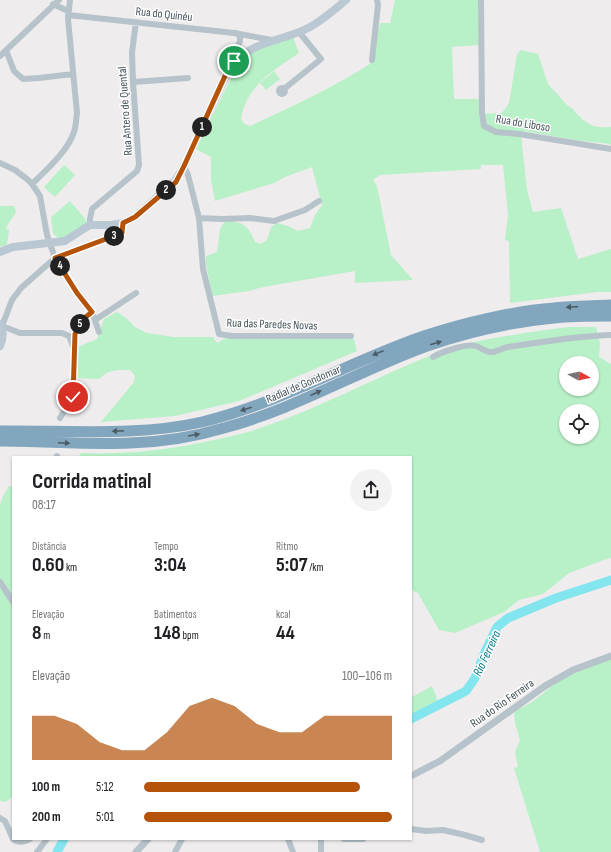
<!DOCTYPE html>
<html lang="pt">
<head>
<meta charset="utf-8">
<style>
	:root { --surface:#fff; --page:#f2f2f2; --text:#202124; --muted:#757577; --accent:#b45309 }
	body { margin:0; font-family:"Sofia Sans Condensed",sans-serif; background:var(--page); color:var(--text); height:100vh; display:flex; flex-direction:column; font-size:15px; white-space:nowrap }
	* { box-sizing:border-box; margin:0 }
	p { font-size:13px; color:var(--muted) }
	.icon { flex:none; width:22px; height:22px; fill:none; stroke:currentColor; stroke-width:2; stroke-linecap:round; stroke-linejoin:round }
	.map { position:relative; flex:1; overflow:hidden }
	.panel { position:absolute; left:12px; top:456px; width:400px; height:384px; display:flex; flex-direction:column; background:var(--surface); border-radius:0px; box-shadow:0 1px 3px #0004 }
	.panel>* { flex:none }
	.needle { width:26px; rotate:98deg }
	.fabs { position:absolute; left:559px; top:356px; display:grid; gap:8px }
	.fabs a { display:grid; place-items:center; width:40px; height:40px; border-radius:50%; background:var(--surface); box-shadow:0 1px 3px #0004; font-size:20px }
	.pin { position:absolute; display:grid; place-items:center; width:34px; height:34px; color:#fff; margin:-17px; border:2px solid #fff; border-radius:50%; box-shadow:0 1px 4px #0007 }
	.km { position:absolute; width:20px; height:20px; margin:-10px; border-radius:50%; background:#222; color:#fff; font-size:11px; line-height:20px; text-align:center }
	.round { display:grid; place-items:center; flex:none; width:42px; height:42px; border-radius:21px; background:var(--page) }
	.headline { display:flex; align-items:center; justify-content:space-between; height:68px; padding:0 20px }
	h1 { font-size:22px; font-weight:700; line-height:30px }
	.metrics { display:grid; grid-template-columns:repeat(3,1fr); gap:6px; height:68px; padding:4px 20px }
	.metrics div { display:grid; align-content:center }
	.metrics b { font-size:20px; font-weight:700 }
	.metrics small { font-size:11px; font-weight:400 }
	.metrics p { font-size:11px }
	.chart { height:112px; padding:8px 20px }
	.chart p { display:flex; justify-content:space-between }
	.chart svg { width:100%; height:72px; margin-top:4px; fill:var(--accent); opacity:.7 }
	ul { padding:0 20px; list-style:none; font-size:13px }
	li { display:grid; grid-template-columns:64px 48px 1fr; align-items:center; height:30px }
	li i { height:10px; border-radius:5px; background:var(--accent) }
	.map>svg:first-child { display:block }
</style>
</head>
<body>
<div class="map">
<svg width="611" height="852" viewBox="0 0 611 852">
	<rect width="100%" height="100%" fill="#efeced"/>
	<path fill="#b8f0c7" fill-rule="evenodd" d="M395,0H478L479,45L452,47L454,99H481L480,114L502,113L509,103L517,54L521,50L538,54L548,84L568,106C573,108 575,112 579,116C590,127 597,128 611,127V148L610,144L575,140L524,131L521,135L527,190L533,212L561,208L578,259L611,249V292H597L510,303L509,241L505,240L508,215L503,165H481V169L380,175L373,180L377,186L391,255L413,280L355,283V271L263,287L249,291L212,296L206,264V256L217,252L220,229L225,221C244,222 248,225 255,242L261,244L267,240L271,227L277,223L288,226L298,231L310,228L315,215L322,205L312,167L285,177L274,183L215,201L211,180V157L196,149L237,66L246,55L293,37L299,53C273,71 248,84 241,118L243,123L250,126C291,107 332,88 370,64L371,45L376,40L380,23H390Z
		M274,71L280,79L266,90L260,83Z
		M64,165L75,175L55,197L44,187Z
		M70,201L87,221C79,230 71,237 59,239L53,233L51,217Z
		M0,206H14L16,212C13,218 8,222 6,229L9,230L7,245L0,247Z
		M117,312L126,318L135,327L147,333L174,337H213L217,343L228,337H315L354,339L357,351L239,401L175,416L101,422L134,382L135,376L130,370C116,370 109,369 99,379L77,378L78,347L97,339L104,319Z
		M568,327H596L600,343L599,357L611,364V558L604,560L569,573L543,594L519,600L504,612L455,633L439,630L418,593L411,590V457H79L81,453C127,455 174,449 219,439C232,436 247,433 260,428C326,406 387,371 452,347C461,344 470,343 479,341C508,335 538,331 568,327ZM566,363H592V389H566ZM566,411H592V437H566Z
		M9,486L13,487V797L5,802L0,801V505L3,496Z
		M611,658V852H540L514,768L518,767L515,752L520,740L515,723L514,710C532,707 549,686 565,677C579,669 596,664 611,658Z
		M432,686L440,706L411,719V696L412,697Z"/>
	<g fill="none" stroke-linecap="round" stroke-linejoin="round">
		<path stroke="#83e5ee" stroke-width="9" d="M411,719L466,691L475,678L484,654L497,627L508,618L556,598L611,580
			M57,852L64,839"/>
		<path stroke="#b7c3ca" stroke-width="6" d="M481,0L482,113L484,126L496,132L519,134L611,149
			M53,4L68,11
			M68,15L234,33L272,40
			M6,50L14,71L23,79L39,78L73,74
			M0,56L59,0
			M372,60L378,5L377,0
			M231,63L240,41V36L236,33
			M133,82L188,78
			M279 91a3 3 0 1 1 6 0a3 3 0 1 1-6 0Z
			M284,89L321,59L299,32
			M0,163L15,170L27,179L32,184L40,196L47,235L55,258L77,293L92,312L99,332
			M184,166L188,175L199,218L203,269L219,334L232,336H351
			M32,184C46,170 68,151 74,132C76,126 76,120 77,113L68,19L70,0
			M199,218L222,219L250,218L274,221L305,210L319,201
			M90,225V219L92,209L137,171L139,165L133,82L132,52L136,22
			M95,320L136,293
			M74,349L69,336L62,333H20L2,326L12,300L21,288L55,258L122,233L123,223
			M433,357C441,352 467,343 476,346C482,348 487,353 493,352C498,351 503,348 508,347C542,342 576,336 611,335
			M60,418L73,397L75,333L82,320L92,312
			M57,456V457
			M0,582L13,602
			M0,818L5,821L13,839
			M411,829L426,831L443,830L465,835L482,840
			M13,839C18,844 24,842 30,839
			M288,839L293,852
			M321,839V852
			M344,839H363
			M37,852L47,839
			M175,852L182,839"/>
		<path stroke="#b7c3ca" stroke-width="7" d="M411,776L440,761L545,686L573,670L611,656
			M136,852L148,839"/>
		<path stroke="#b9c8d2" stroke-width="8" d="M0,252L13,247L65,241L85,228L90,225H112L123,223L135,217L175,181L184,166L229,69C247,42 279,42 306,29C321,22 334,10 346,0
			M0,324C4,331 3,339 0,346"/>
		<path stroke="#82a6be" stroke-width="11" d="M0,431C67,430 136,437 202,422C281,403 348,362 424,336C462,323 514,311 554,308C573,306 592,306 611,305
			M0,441C43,441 87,445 130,443C162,442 194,437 224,428C295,409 358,371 427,346C468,332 511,322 554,318C573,316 592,316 611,316"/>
	</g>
	<defs><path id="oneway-solid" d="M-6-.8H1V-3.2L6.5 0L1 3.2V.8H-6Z"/></defs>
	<g fill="#4a5b64">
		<use href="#oneway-solid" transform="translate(572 307) rotate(178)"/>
		<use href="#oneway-solid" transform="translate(436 343) rotate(-16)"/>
		<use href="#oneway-solid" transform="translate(378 353) rotate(158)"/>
		<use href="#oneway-solid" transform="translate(316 393) rotate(-24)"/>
		<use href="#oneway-solid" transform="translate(246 409) rotate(162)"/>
		<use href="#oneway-solid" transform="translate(118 431) rotate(178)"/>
		<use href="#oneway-solid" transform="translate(194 435) rotate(-10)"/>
		<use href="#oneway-solid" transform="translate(64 443) rotate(2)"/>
	</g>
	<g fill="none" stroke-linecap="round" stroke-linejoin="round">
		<g stroke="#fff" stroke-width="8">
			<path id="route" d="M73,397L75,334L82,320L92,312L77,293L55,258L122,233L123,223L135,217L176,182L184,166L225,76L234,61"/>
		</g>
		<use href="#route" stroke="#b45309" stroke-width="5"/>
	</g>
	<g text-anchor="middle" stroke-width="3" stroke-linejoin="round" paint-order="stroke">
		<g font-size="12" fill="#44535a" stroke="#fff">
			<text transform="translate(164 14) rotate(6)" y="4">Rua do Quinéu</text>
			<text transform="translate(125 111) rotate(-94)" y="4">Rua Antero de Quental</text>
			<text transform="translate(523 123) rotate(10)" y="4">Rua do Liboso</text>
			<text transform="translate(272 324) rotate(2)" y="4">Rua das Paredes Novas</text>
			<text transform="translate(303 384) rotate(-23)" y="4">Radial de Gondomar</text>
			<text transform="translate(502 703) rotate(-35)" y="4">Rua do Rio Ferreira</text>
		</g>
		<g font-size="13" font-style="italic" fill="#09808c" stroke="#fff">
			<text transform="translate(486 653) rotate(-65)" y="5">Rio Ferreira</text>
		</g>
	</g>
</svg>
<div class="fabs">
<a><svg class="needle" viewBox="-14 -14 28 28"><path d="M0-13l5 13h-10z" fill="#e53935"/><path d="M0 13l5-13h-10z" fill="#757577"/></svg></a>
<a><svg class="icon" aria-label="locate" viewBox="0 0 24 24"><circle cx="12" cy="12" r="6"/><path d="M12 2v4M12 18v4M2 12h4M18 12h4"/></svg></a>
</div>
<div class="pin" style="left:234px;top:61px;background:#1e9e55"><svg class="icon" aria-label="arrive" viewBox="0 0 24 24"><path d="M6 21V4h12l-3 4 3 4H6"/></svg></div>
<div class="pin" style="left:73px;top:397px;background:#d93025"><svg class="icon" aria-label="check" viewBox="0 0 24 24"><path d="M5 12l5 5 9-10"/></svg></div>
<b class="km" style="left:202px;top:127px">1</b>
<b class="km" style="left:166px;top:190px">2</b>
<b class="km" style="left:114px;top:236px">3</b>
<b class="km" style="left:60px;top:266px">4</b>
<b class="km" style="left:80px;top:324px">5</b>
<section class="panel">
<div class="headline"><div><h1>Corrida matinal</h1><p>08:17</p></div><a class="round"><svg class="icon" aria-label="share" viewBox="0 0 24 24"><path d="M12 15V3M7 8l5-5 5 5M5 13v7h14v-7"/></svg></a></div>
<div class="metrics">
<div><p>Distância</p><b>0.60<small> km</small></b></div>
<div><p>Tempo</p><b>3:04</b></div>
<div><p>Ritmo</p><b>5:07<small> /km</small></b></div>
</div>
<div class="metrics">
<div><p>Elevação</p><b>8<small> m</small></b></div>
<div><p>Batimentos</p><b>148<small> bpm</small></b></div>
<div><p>kcal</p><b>44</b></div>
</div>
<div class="chart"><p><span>Elevação</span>100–106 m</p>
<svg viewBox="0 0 160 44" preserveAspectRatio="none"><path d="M0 44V17L10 17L20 22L30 33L40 38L50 38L60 27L70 11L80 6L90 11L100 22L110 27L120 27L130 17L140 17L150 17L160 17V44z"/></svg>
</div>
<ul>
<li><b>100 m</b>5:12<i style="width:87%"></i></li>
<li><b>200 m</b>5:01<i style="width:100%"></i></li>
</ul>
</section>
</div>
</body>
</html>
